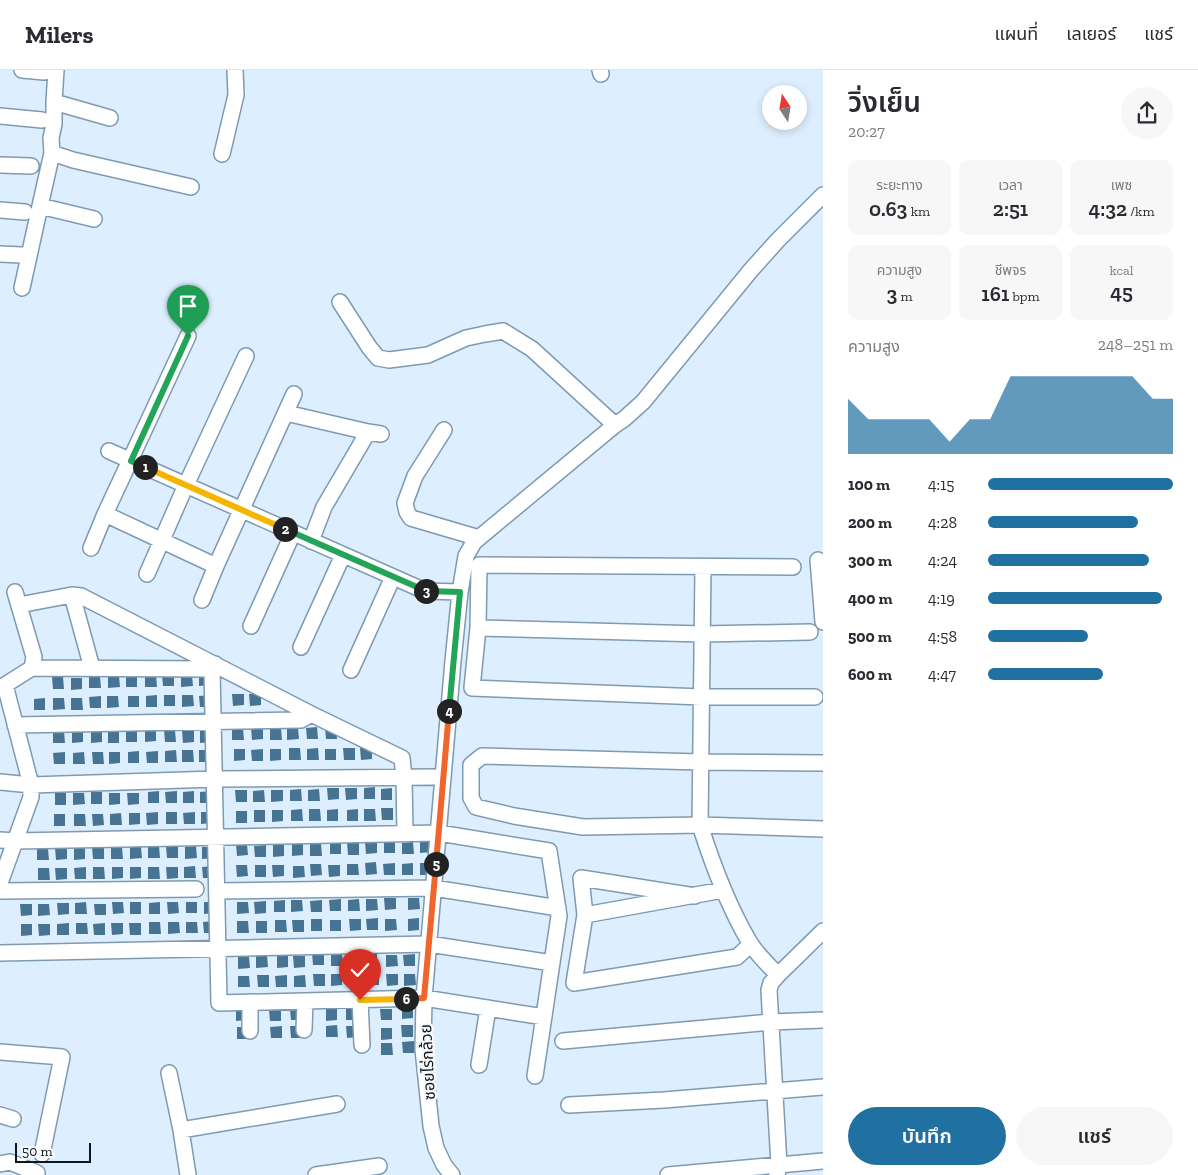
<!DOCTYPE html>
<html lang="th">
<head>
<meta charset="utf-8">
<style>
	:root { --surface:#fff; --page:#f7f7f7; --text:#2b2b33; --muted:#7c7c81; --line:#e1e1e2; --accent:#2170a2 }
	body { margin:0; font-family:"Zilla Slab","Noto Sans Thai",serif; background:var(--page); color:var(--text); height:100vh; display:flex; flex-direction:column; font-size:19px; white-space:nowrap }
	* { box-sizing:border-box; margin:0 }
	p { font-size:16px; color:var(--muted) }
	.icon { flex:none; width:28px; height:28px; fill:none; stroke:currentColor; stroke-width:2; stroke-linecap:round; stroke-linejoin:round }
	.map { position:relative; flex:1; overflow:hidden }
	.sheet { display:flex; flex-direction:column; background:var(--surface); width:375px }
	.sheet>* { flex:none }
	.needle { width:32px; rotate:348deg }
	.controls { position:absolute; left:762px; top:15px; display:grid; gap:10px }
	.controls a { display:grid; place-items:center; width:45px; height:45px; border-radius:50%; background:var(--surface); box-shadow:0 2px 8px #0003; font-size:25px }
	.scale { position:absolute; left:15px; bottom:12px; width:76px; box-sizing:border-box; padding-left:5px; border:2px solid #0c1720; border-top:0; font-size:14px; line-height:18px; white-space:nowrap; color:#0c1720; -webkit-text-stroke:4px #f9f9f9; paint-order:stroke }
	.pin { position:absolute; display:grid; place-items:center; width:42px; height:42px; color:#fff; margin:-51px -21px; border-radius:50% 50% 50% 0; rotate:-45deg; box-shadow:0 0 5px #0007 }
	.pin .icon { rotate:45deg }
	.km { position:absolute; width:25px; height:25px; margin:-12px; border-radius:50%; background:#222; color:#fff; font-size:14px; line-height:25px; text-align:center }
	.round { display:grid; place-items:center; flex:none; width:52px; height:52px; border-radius:26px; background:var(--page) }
	.summary { display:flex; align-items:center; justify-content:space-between; height:85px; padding:0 25px }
	h1 { font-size:28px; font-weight:600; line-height:38px }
	.metrics { display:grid; grid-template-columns:repeat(3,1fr); gap:8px; height:85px; padding:5px 25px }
	.metrics div { display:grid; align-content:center; border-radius:10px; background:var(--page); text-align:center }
	.metrics b { font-size:21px; font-weight:600 }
	.metrics small { font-size:14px; font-weight:400 }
	.metrics p { font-size:14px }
	.chart { height:140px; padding:10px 25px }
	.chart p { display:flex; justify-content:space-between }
	.chart svg { width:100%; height:90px; margin-top:5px; fill:var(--accent); opacity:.7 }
	.action { display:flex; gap:10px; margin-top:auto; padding:10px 25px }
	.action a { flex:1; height:58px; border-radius:30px; background:var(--accent); color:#fff; font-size:20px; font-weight:600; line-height:58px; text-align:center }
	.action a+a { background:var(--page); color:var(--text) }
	ul { padding:0 25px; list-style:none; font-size:16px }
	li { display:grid; grid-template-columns:80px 60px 1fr; align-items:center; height:38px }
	li i { height:12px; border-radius:6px; background:var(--accent) }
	header { display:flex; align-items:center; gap:30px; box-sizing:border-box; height:70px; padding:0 25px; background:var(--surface); border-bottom:1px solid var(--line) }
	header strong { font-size:24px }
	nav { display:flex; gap:28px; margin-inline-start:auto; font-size:18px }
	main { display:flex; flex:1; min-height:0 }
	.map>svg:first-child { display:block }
</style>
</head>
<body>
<header>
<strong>Milers</strong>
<nav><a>แผนที่</a><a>เลเยอร์</a><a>แชร์</a></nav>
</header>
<main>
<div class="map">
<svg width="823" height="1105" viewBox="0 0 823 1105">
	<rect width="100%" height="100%" fill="#ddeffe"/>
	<path fill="#487494" d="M174,604V616H163L162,605Z
		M199,604H210L211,615L199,616Z
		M145,605H156L157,617H145Z
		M181,605H192L193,616L181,617Z
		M100,606L101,618H89V607Z
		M108,606H119L120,617L108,618Z
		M126,606H137V617H126Z
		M52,607H63L64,619H53Z
		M71,608H82V619L71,620Z
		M232,624H244V635L233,636Z
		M249,624H261V635L250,636Z
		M157,625V637H146V626Z
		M164,625H175V636H164Z
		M182,625H193L194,636L182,637Z
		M211,625V637H200L199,626Z
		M101,626V638H90L89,627Z
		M107,626H118L119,637L107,638Z
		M128,626H139V637H128Z
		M45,628V640H34V629Z
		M53,628H64L65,639L53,640Z
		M71,628H82L83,640H71Z
		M317,657L318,669H307L306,658Z
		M336,657L337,669H326L325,658Z
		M232,658H243L244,670H232Z
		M251,658H263V669L252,670Z
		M270,658H281L282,670H270Z
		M287,658H298L299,669L287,670Z
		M137,660V672H126V661Z
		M145,660H156V671L145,672Z
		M164,660H175L176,672H165Z
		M53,661H64L65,673H53Z
		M72,661H83V672L72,673Z
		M91,661H102V672L91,673Z
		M108,661H119V673H108Z
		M182,661H194V672L183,673Z
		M200,661H211V672L200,673Z
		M289,678H300L301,690H289Z
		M318,678L319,690H307V679Z
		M343,678H355V690H344Z
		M360,678H372V689L361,690Z
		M234,679H245V690L234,691Z
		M263,679V691H252L251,680Z
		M270,679H281V690L270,691Z
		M325,679H336V690H325Z
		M176,680L177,692H165V681Z
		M182,680H193L194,692H182Z
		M199,680H210L211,692H199Z
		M139,681V693H128V682Z
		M158,681V693H147L146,682Z
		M65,682V694H54L53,683Z
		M84,682L85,694H73V683Z
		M92,682H103L104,694H93Z
		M109,682H120V693L109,694Z
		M375,717V729H364V718Z
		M327,718H339V729L328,730Z
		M345,718H357V729L346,730Z
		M392,718V730H381V719Z
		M301,719L302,731H290V720Z
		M319,719L320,731H308V720Z
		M235,720H247V732H236Z
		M264,720L265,732H253V721Z
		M271,720H283V731L271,732Z
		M159,721V733H148V722Z
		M177,721V733H166L165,722Z
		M194,721V733H183V722Z
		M211,721L212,733H200V722Z
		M91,722H102V734H91Z
		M55,723H66V735H55Z
		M73,723H84L85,734L73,735Z
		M109,723H120V734L109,735Z
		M127,723H139V734L128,735Z
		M381,738H393V750H382Z
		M302,739L303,751H291V740Z
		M309,739H320L321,751H309Z
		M338,739V751H327V740Z
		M358,739V751H347V740Z
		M364,739H375L376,751H364Z
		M254,740H265V752H254Z
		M272,740H283V751L272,752Z
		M236,741H247V753H236Z
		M158,742V754L147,755L146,743Z
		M166,742H177V754H166Z
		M195,742V754H184L183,743Z
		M201,742H212V753L201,754Z
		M121,743L122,755H110V744Z
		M129,743H140V754L129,755Z
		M54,744H65V756H54Z
		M74,744H85L86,756H74Z
		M92,744H103L104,755L93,756Z
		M395,771V783H384V772Z
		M420,771H431L432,782L420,783Z
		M341,772V784H330V773Z
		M365,772H377V783L366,784Z
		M413,772L414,784H402V773Z
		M347,773H359V785H348Z
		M236,774H247L248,785L237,786Z
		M292,774H303V785L292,786Z
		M310,774H321L322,786H310Z
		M266,775V787H255L254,776Z
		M273,775H284V786L273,787Z
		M159,776L160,788H148V777Z
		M178,776V788H167L166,777Z
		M196,776L197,788L185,789V777Z
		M92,777H104V789H93Z
		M122,777L123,789H111V778Z
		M130,777H141L142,788L130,789Z
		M202,777H213L214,788L202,789Z
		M55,778H67V789L56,790Z
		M74,778H85V789L74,790Z
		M37,779H48L49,790H37Z
		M376,792L377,804L366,805L365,793Z
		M395,793V805H384L383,794Z
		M413,793V805H402V794Z
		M420,793H431L432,805H420Z
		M310,794H321L322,805L311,806Z
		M347,794H358L359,805H347Z
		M236,795H247L248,806L237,807Z
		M255,795H266V807H255Z
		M272,795H284V806L273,807Z
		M328,795H340V806L329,807Z
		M195,796L196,808H184V797Z
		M213,796L214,808H203L202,797Z
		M293,796H304L305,807L293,808Z
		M86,797V809H75L74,798Z
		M93,797H104L105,809H93Z
		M112,797H123V808L112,809Z
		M130,797H141V808L130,809Z
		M148,797H159L160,809H148Z
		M166,797H178V808L167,809Z
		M38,798H49L50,810H38Z
		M55,798H67V809L56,810Z
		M384,828H396V839L385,840Z
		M408,828H419L420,839L408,840Z
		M341,829V841H330L329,830Z
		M359,829L360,841H348V830Z
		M366,829H377L378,840L366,841Z
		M285,830V842H274V831Z
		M291,830H302L303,841L291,842Z
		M322,830V842H311L310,831Z
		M266,831V843L255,844L254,832Z
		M86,832L87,844H75V833Z
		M112,832H123L124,843L113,844Z
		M130,832H141V844H130Z
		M160,832V844H149V833Z
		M167,832H178L179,843L168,844Z
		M186,832H197V843H186Z
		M204,832H215V843L204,844Z
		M237,832H248L249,843L237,844Z
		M57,833H69V844L58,845Z
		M20,834H32V845L21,846Z
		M38,834H49L50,845L38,846Z
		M94,834H106V845H95Z
		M378,848V860H367L366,849Z
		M419,848V860L408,861V849Z
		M311,849H322V861H311Z
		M349,849H361V860L350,861Z
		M385,849H396L397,860L385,861Z
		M275,850H286L287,862H275Z
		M292,850H304V862H293Z
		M330,850H341V861H330Z
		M215,851V863H204L203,852Z
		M237,851H248L249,863H237Z
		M256,851H267V863H256Z
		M149,852H160L161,864H149Z
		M168,852H179L180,863L168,864Z
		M186,852H197L198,863H186Z
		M69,853V865H57V854Z
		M76,853H87L88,864H76Z
		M105,853V865H94L93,854Z
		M111,853H123V864L112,865Z
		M129,853H141V865H130Z
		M21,854H32V865L21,866Z
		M38,854H50V865L39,866Z
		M312,883H324V895H313Z
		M342,884L343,896H331V885Z
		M361,884V896H349V885Z
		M366,884H377V895H366Z
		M415,884V896H404L403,885Z
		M386,885H397L398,896L386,897Z
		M256,886H267L268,897L256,898Z
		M277,886H288V897L277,898Z
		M293,886H305V897L294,898Z
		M238,887H249L250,898L238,899Z
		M379,903V915H368V904Z
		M313,904H325V916H314Z
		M331,904H342V915L331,916Z
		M361,904V916H349V905Z
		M386,904H398V915L387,916Z
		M404,904H415L416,915L404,916Z
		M257,905H269V917H258Z
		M287,905V917H276L275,906Z
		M305,905L306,917H294V906Z
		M238,906H249L250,917H238Z
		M402,937H413V948L402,949Z
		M301,938L302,950H291L290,939Z
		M357,938V950H346V939Z
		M236,939H247V950L236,951Z
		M281,939V951H270L269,940Z
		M326,939H337V950L326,951Z
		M380,939H392V950H381Z
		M337,955L338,967H326V956Z
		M401,955H413V967H402Z
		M282,956V968H271L270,957Z
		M290,956H302V968H291Z
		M346,956H357L358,967L347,968Z
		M237,957H248V969H237Z
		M381,958H392V969L381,970Z
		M414,971V983H403L402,972Z
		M381,973H392L393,985H381Z"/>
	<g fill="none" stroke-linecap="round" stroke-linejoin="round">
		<g stroke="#7e9ab1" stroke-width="18">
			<path id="minor" d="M22,0L44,2
				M56,0L54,32V54L51,68L52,83L73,90L191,117
				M600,0L601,4
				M54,32L110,48
				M0,46L42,50
				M222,84L236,25L235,0
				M0,95L31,96
				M40,136L94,149
				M0,140L25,142
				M0,184L22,185
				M22,218L40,136L52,83
				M340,232L369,277L378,288L389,290L428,285L466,268L485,264L503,261L532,279L615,355
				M286,343L368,362L381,364
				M444,360L415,406L405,433L407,442L411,448L479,468
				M109,381L425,521L460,522
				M105,444L216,496
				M311,471L324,437L368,362
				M91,478L105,444L188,266
				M818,490L823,552
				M703,497L700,755C713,796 728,836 750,873C757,884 768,895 778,905
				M793,497L479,495L478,558L472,618L702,627H815
				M147,504L186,415L246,286
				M15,522L34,587L32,598
				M72,525L92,598
				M202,530L216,496L294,324
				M19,535L72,525L81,526L311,644L402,688L404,707L405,763
				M251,556L293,463
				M478,558L702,564L810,562
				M301,577L343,485
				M215,594L212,599L219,933L424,928L544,947
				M351,600L393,507
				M15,655L301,650L311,644
				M823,693L700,692L482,686L471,695V728L476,737L514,746L583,757L700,755L823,759
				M0,712L31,715L215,709L434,707
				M0,770L15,771L439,763L549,781L559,846L535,1006
				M0,813L31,727V715L5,615L32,598L212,599
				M0,821L196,819
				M217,821L434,818L558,838
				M695,826L581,808L585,845L723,820
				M585,845L574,913L737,887L750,875
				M823,861L778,905L771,913L769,920L779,1095L823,1091
				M0,883L429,874L552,893
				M360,930L362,975
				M250,932V961
				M304,960L305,931
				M563,971L771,952L823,950
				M0,982L62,987L42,1084
				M479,995L488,938
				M169,1003L181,1060L188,1105
				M569,1035L664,1030L823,1017
				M0,1045L13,1049
				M181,1060L337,1034
				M0,1094L10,1092L37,1103V1105
				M316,1105L379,1096
				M452,1105L444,1095L436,1078L431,1056L423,979L424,928L453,591L460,522L466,486L474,472L615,355L624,349L643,332L751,200L778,170L823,125
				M668,1105L779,1095L777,1105"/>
		</g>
		<use href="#minor" stroke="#fff" stroke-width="15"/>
	</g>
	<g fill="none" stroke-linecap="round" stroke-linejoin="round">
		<g stroke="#fff" stroke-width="10">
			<path id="split-1" d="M145,397L131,391L188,266"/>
		</g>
		<g stroke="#fff" stroke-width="10">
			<path id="split-2" d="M145,397L285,459"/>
		</g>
		<g stroke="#fff" stroke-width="10">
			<path id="split-3" d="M285,459L426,521"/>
		</g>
		<g stroke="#fff" stroke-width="10">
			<path id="split-4" d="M426,521L460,522L449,641"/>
		</g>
		<g stroke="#fff" stroke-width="10">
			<path id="split-5" d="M436,794L449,641"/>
		</g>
		<g stroke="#fff" stroke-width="10">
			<path id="split-6" d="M406,929L424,928L436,794"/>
		</g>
		<g stroke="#fff" stroke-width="10">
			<path id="split-7" d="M360,930L406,929"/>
		</g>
		<use href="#split-1" stroke="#22a559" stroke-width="6"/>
		<use href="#split-2" stroke="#f5b400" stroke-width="6"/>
		<use href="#split-3" stroke="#22a559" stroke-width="6"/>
		<use href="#split-4" stroke="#22a559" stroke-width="6"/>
		<use href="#split-5" stroke="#f0652b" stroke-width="6"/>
		<use href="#split-6" stroke="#f0652b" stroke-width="6"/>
		<use href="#split-7" stroke="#f5b400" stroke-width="6"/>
	</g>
	<g text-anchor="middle" stroke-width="5" stroke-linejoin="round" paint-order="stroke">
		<g font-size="16" fill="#0c1720" stroke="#f9f9f9">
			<text transform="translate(427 992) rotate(-93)" y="6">ซอยไร่กล้วย</text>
		</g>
	</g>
</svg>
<div class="controls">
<a><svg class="needle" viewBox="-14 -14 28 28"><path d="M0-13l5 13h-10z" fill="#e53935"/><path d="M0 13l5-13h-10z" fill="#7c7c81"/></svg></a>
</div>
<div class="scale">50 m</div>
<div class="pin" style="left:188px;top:266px;background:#1e9e55"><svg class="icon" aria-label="arrive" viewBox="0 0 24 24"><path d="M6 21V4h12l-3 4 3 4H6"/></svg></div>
<div class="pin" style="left:360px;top:930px;background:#d93025"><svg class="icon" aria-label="check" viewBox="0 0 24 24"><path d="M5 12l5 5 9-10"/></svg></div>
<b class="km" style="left:145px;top:397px">1</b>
<b class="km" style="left:285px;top:459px">2</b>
<b class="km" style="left:426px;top:521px">3</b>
<b class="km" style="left:449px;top:641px">4</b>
<b class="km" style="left:436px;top:794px">5</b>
<b class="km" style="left:406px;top:929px">6</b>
</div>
<section class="sheet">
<div class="summary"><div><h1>วิ่งเย็น</h1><p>20:27</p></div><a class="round"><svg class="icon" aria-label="share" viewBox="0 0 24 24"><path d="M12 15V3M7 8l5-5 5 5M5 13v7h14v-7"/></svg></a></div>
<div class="metrics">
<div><p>ระยะทาง</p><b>0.63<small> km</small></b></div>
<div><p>เวลา</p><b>2:51</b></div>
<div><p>เพซ</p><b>4:32<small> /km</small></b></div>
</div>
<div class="metrics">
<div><p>ความสูง</p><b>3<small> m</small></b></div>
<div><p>ชีพจร</p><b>161<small> bpm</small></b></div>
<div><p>kcal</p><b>45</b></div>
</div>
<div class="chart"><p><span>ความสูง</span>248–251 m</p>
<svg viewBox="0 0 160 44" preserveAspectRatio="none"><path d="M0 44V17L10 27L20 27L30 27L40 27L50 38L60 27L70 27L80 6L90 6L100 6L110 6L120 6L130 6L140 6L150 17L160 17V44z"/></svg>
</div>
<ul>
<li><b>100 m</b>4:15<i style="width:100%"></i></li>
<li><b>200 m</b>4:28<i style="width:81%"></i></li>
<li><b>300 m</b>4:24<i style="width:87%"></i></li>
<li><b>400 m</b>4:19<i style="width:94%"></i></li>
<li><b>500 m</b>4:58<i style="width:54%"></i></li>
<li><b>600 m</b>4:47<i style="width:62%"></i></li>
</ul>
<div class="action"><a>บันทึก</a><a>แชร์</a></div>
</section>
</main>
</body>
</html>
